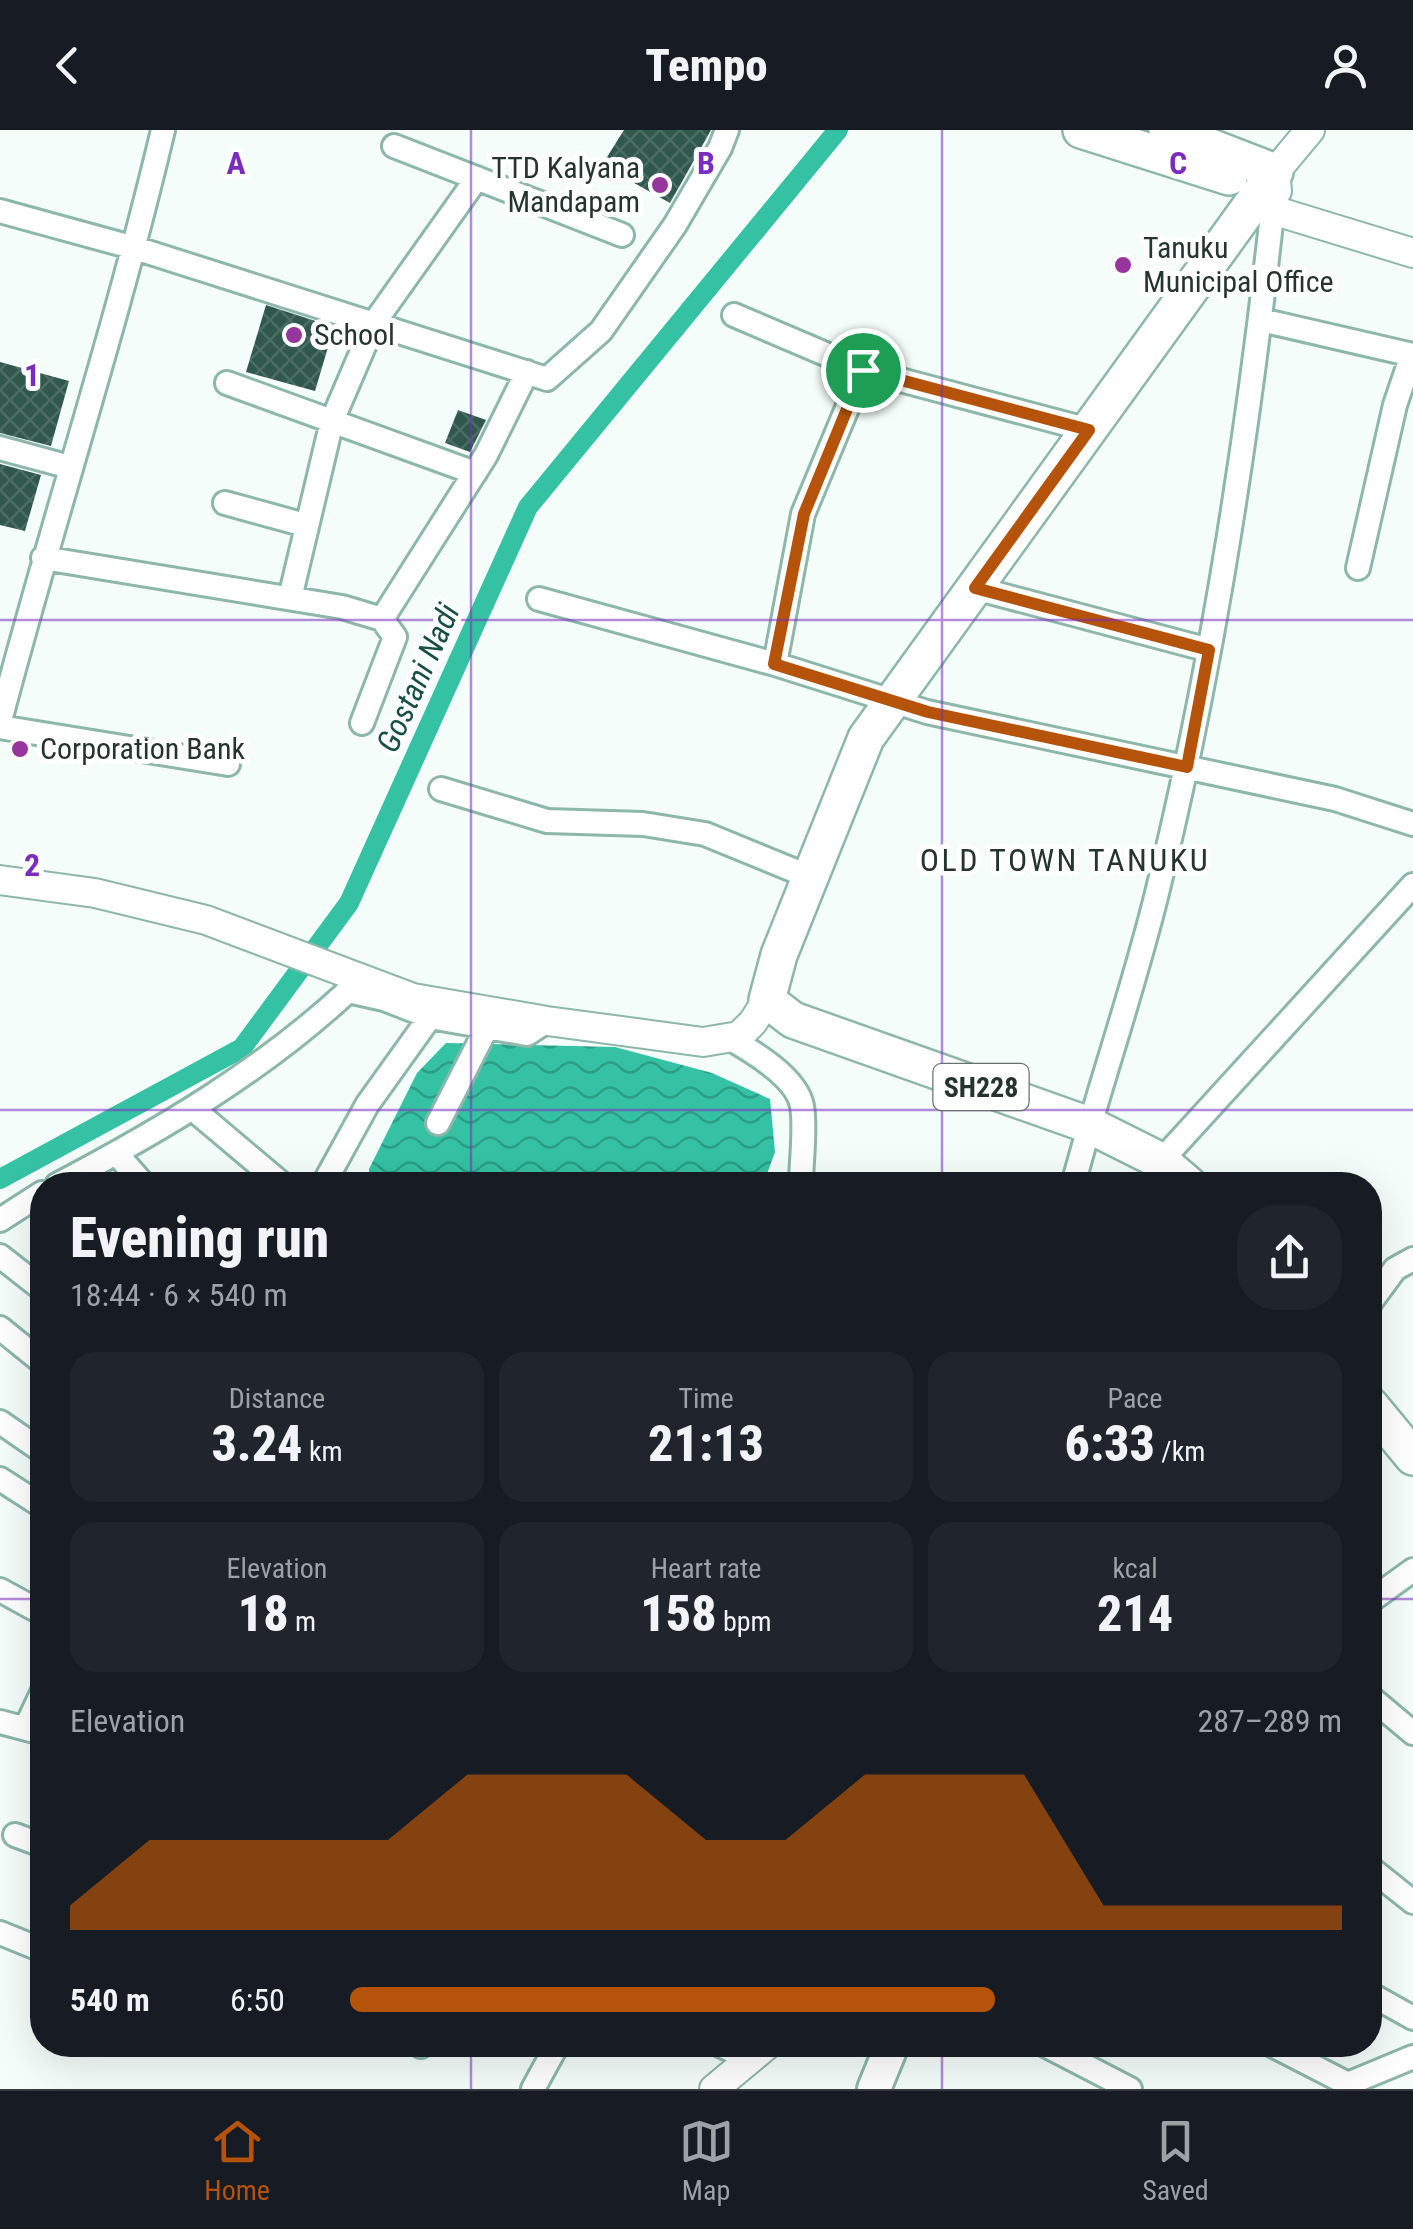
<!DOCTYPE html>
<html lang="en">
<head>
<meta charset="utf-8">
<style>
	:root { --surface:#171b24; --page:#20242c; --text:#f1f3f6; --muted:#9ea1a6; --line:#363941; --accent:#b45309 }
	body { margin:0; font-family:"Roboto Condensed",sans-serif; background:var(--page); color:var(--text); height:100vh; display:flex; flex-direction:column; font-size:38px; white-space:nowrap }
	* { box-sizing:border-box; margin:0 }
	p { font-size:32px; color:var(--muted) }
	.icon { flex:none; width:55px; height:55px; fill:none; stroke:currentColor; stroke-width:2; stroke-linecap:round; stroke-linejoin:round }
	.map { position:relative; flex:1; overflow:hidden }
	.side { position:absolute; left:30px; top:1042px; width:1352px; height:885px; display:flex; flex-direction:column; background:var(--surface); border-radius:40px; box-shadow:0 10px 40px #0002 }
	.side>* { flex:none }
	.pin { position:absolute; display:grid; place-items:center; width:85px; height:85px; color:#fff; margin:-42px; border:5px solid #fff; border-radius:50%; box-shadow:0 2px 10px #0007 }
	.round { display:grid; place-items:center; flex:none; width:105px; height:105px; border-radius:40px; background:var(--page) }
	.overview { display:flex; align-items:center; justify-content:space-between; height:170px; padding:0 40px }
	h1 { font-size:55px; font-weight:800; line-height:75px }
	.metrics { display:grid; grid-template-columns:repeat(3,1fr); gap:15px; height:170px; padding:10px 40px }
	.metrics div { display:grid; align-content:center; border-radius:25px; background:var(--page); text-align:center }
	.metrics b { font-size:50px; font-weight:800 }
	.metrics small { font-size:28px; font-weight:400 }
	.metrics p { font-size:28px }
	.chart { height:280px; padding:20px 40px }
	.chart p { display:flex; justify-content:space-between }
	.chart svg { width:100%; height:180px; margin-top:10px; fill:var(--accent); opacity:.7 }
	ul { padding:0 40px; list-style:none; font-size:32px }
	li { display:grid; grid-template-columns:160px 120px 1fr; align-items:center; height:75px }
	li i { height:25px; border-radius:12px; background:var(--accent) }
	header { display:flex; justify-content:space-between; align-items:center; height:130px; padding:0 40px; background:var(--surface); font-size:45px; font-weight:800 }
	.tab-bar { display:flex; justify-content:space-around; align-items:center; height:140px; border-top:2px solid var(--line); background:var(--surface); font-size:28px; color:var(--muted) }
	.tab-bar a { display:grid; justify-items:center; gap:5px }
	.tab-bar .active { color:var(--accent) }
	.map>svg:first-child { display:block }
</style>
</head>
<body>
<header><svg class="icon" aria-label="back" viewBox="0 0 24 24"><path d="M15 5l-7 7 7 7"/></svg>Tempo<svg class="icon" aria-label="person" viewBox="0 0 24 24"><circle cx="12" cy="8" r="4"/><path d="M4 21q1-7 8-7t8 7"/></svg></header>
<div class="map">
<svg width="1413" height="1959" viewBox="0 0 1413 1959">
	<defs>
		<pattern id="water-waves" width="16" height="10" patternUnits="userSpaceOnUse" patternTransform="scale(2.5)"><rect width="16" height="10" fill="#35c2a4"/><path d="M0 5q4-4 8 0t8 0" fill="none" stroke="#2d9e86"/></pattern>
		<pattern id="building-cross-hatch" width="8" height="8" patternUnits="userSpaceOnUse" patternTransform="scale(2.5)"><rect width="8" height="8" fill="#30584d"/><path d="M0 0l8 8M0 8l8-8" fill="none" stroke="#4c6d64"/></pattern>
	</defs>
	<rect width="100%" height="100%" fill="#f4fdfa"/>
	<path fill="url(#water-waves)" d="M446,913L615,917L712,943L770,969L775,1022L763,1055H369V1039L417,943Z"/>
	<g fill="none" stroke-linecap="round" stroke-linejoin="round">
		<path stroke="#35c2a4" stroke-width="20" d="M0,1049L242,918L349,773L528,377L838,0"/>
	</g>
	<path fill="url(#building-cross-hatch)" d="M624,0H711L670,73L602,35Z
		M266,175L334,197L315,261L246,242Z
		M0,232L69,251L51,316L0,303Z
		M458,280L486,290L470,322L445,313Z
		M0,334L41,345L25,401L0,395Z"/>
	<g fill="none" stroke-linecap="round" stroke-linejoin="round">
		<g stroke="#8cb7aa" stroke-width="28">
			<path id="minor" d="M394,16L622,105
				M0,81L135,118L547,249L601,201L675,95L720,18L727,0
				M734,185L863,240L1089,300
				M1261,190L1413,225
				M227,253L475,343
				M0,318L70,337
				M225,373L305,395
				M43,428L342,477L382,489L486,325L527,242
				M1358,438L1395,275L1412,225
				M975,458L1209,520
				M290,468L332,291L374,193L477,48
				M539,469L775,534L927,582L1335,669L1413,694
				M775,534L803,384L863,240
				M0,591C52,393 116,199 163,0
				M362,593L395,507L382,489
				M0,597L228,634
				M441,659L547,691L643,694L705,704L810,747
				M729,908C752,921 797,948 802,976C806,1000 801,1030 801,1055
				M193,979L283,1055
				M438,993L487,897
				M116,1023L144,1055
				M1161,1031L1413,755
				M57,1055C161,1000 262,941 348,861L384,869L430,887
				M323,1055L367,975L430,887L527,904L547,891
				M1073,1055C1099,957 1133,861 1157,763C1213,537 1248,306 1273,75
				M0,1090L42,1063
				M0,1126L42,1159
				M1370,1173L1395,1139L1413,1129
				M0,1198L42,1232
				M0,1292L42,1321
				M0,1349L42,1376
				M0,1460L42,1483
				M1370,1471L1413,1440
				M1370,1567L1413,1603
				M0,1592L42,1603
				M26,1597L42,1563
				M15,1705L42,1715
				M1370,1738L1413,1772
				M0,1803L42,1820
				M1370,1864L1413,1888
				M720,1915L750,1929
				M1045,1915L1130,1959
				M1272,1915L1348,1954
				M421,1916L422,1915
				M1348,1954L1413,1927
				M533,1959L557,1915"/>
		</g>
		<g stroke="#8cb7aa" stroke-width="32">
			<path id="tertiary" d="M1262,61L1279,82L1413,123
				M1277,61L1275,42L1310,0
				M0,750L95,763L206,790L413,868L547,891L703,912L739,906L753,892L767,870
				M714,1959L767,1915"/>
		</g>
		<g stroke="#8cb7aa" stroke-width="38">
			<path id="secondary" d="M874,1959L892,1915"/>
		</g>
		<g stroke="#8cb7aa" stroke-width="40">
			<path id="primary" d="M1081,0L1229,47
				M1167,0L1275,42L866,608L779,825L767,870L793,890L1089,995L1161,1031L1189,1055
				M1370,1275L1413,1327"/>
		</g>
		<use href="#minor" stroke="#fff" stroke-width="22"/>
		<use href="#tertiary" stroke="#fff" stroke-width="28"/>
		<use href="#secondary" stroke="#fff" stroke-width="32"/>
		<use href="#primary" stroke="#fff" stroke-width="35"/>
	</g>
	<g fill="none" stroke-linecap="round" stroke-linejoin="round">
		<g stroke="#fff" stroke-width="20">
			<path id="route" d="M863,240L1089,300L975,458L1209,520L1187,637L928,582L774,534L804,384Z"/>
		</g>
		<use href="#route" stroke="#b45309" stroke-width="12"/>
	</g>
	<path fill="none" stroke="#7b2cbf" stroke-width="2.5" stroke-opacity="0.55" d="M471,0V1055M942,0V1055M0,490H1413M0,980H1413M0,1469H42M1370,1469H1413M471,1915V1959M942,1915V1959"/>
	<g fill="#95359d" stroke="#fff" stroke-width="4">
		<circle cx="660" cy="55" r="10"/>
		<circle cx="1123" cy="135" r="10"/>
		<circle cx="294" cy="205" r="10"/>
		<circle cx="20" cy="619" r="10"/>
	</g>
	<g text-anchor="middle" stroke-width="10" stroke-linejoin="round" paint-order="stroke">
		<rect fill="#fff" stroke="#66726e" stroke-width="2.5" x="933.5" y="934" width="95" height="46" rx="8"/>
		<g font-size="28" font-weight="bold" fill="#243530">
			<text x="981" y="967">SH228</text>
		</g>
		<g font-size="30" fill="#243530" stroke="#fff" text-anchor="start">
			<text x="640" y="48" text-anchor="end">TTD Kalyana<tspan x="640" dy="34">Mandapam</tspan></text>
			<text x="1143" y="128">Tanuku<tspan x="1143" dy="34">Municipal Office</tspan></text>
			<text x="314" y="215">School</text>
			<text x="40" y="629">Corporation Bank</text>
		</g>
		<g font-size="32" font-style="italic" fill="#185043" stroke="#fff">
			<text transform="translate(418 548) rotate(-66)" y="11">Gostani Nadi</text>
		</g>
		<g font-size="32" letter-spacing="2.5" fill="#243530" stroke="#fff">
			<text x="1065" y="741">OLD TOWN TANUKU</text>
		</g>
	</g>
	<g font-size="32" text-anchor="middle" font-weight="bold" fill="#7b2cbf" stroke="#fff" stroke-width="10" stroke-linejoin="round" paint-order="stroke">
		<text x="236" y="44">A</text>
		<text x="706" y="44">B</text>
		<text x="1178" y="44">C</text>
		<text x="32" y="256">1</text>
		<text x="32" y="746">2</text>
	</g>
</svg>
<div class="pin" style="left:863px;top:240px;background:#1e9e55"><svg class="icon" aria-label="arrive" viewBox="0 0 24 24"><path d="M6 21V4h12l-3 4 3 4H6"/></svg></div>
<section class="side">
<div class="overview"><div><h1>Evening run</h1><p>18:44 · 6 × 540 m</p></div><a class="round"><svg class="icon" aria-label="share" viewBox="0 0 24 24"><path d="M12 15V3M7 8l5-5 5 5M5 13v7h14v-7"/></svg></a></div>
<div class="metrics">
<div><p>Distance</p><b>3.24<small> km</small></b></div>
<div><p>Time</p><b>21:13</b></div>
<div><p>Pace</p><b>6:33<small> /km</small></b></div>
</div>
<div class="metrics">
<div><p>Elevation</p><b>18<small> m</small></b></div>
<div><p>Heart rate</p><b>158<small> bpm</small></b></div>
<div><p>kcal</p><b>214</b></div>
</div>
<div class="chart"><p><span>Elevation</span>287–289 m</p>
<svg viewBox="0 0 160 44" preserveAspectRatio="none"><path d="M0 44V38L10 22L20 22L30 22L40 22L50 6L60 6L70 6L80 22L90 22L100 6L110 6L120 6L130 38L140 38L150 38L160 38V44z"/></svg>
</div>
<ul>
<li><b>540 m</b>6:50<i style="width:65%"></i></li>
</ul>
</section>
</div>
<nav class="tab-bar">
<a class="active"><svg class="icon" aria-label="home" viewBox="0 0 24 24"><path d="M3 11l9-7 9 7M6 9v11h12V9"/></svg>Home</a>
<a><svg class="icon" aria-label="map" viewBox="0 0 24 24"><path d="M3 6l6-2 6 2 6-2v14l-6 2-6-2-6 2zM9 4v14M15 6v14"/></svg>Map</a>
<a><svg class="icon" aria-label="saved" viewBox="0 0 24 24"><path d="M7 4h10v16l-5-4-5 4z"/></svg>Saved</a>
</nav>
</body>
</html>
